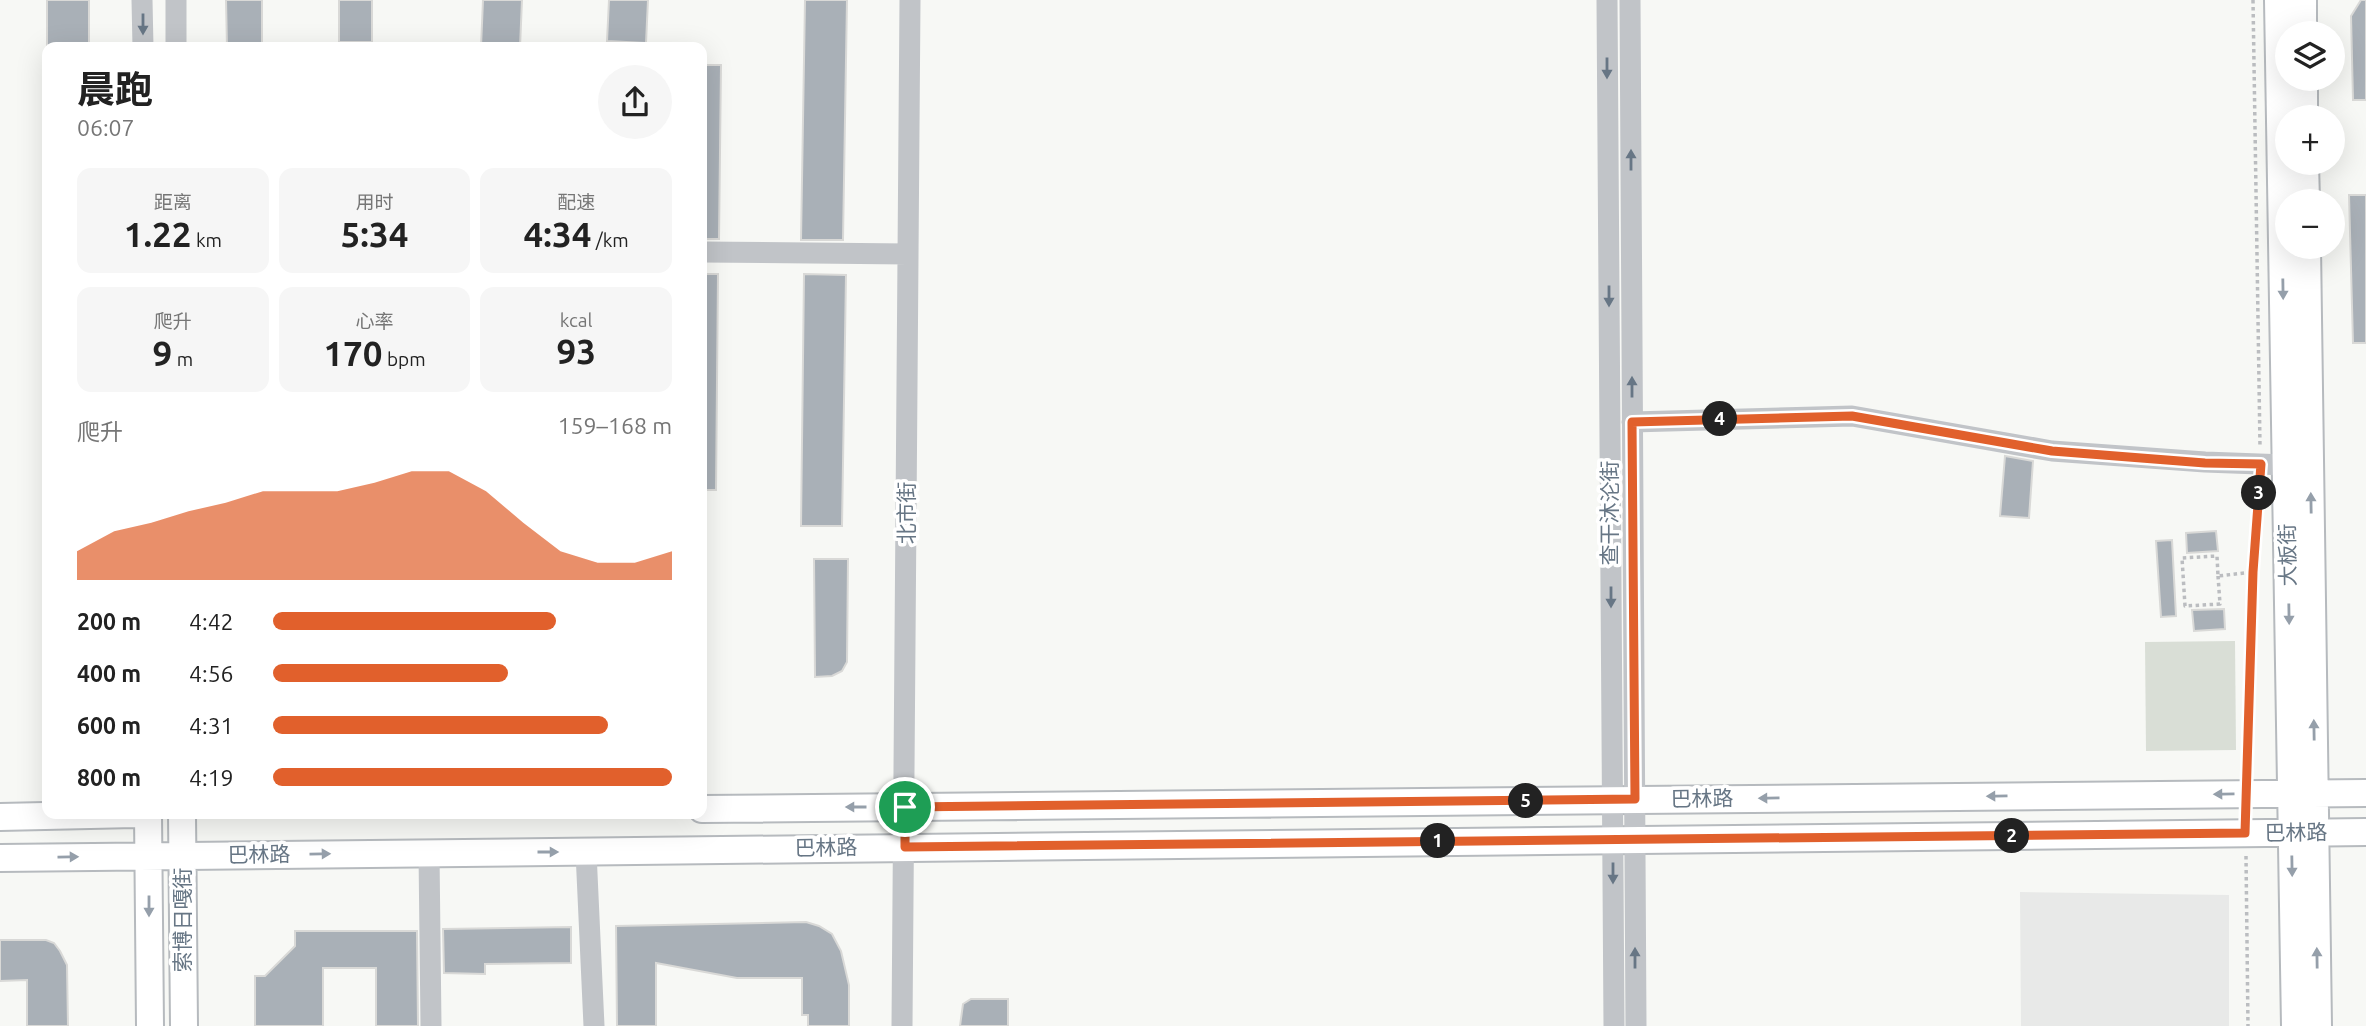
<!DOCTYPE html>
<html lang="zh">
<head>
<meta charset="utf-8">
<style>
	:root { --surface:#fff; --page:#f6f6f6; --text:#222; --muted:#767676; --accent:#e1602c }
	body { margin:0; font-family:Ubuntu,"Noto Sans SC",sans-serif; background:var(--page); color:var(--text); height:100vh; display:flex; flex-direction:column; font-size:26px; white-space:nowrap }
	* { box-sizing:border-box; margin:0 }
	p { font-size:23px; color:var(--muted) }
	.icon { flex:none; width:38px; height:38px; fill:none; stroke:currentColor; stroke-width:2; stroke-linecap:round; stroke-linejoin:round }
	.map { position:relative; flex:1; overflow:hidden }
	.side { position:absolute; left:42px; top:42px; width:665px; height:777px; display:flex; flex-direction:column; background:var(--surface); border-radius:14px; box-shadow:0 7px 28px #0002 }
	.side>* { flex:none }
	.buttons { position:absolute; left:2275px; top:21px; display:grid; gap:14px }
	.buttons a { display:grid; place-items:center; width:70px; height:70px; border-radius:50%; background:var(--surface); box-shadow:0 7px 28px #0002; font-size:35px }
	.pin { position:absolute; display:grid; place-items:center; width:60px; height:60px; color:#fff; margin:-30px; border:4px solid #fff; border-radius:50%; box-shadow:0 2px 7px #0007 }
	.km { position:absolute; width:35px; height:35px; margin:-18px; border-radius:50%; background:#222; color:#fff; font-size:19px; line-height:35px; text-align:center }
	.round { display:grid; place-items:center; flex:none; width:74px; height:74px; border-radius:37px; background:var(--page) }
	.headline { display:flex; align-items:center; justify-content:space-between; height:119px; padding:0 35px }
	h1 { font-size:38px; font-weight:700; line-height:52px }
	.metrics { display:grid; grid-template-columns:repeat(3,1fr); gap:10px; height:119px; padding:7px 35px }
	.metrics div { display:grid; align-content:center; border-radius:14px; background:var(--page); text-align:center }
	.metrics b { font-size:35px; font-weight:700 }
	.metrics small { font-size:19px; font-weight:400 }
	.metrics p { font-size:19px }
	.chart { height:196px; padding:14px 35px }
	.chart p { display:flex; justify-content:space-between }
	.chart svg { width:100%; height:126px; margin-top:7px; fill:var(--accent); opacity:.7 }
	ul { padding:0 35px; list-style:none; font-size:23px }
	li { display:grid; grid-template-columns:112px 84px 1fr; align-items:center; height:52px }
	li i { height:18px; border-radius:9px; background:var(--accent) }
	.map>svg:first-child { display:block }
</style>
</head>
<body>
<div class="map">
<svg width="2366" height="1026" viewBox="0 0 2366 1026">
	<rect width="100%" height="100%" fill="#f7f8f5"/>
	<path fill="#e8e9e8" d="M2020,892L2229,895V1026H2021Z"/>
	<path fill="#d9ded6" d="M2235,641L2236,750L2146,751L2145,642Z"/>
	<path fill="#a9b0b7" stroke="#d9d9d7" stroke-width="2" d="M47,0H89V47H47Z
		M226,0H262V46L227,47Z
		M339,0H372V42H339Z
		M483,0H522L520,47H481Z
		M609,0H648L646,43L607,41Z
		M805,0H847L843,240H801Z
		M2361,0H2366V100H2353L2351,16Z
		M702,65H721L719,239H702Z
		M2349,195H2366V343H2353Z
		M702,274H718L716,490H702Z
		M804,274L846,275L842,526H801Z
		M2005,456L2033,461L2029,518L2000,516Z
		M2216,531L2218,551L2187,553L2186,533Z
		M2172,540L2176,616L2161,617L2156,541Z
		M814,559H848L847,662L842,671L832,676L815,677Z
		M2224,609L2225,629L2194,631L2192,610Z
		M806,922L819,926L832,934L841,951L849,985V1026H808V1015H802V978H737L656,963V1026H617L616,926Z
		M571,927V963L485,964V974L444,973L443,929Z
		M295,931H417L418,1026H376V968H323V1026H255V976H265L295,946Z
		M0,940H46L54,943L60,951L67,965L68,1026H27V980L0,981Z
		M971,999H1008V1026H960L963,1004Z"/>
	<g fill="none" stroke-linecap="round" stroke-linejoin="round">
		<g stroke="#b6babe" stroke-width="30">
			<path id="major" d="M2278,0L2295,1026
				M2303,0V33
				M2304,79V117
				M2305,163L2306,201
				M2307,247L2318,1026
				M702,809L2366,793
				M148,814L150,1026
				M182,814L184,1026
				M0,817L135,814
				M0,858L2366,832"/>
		</g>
		<path stroke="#bbbdc0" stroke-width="3.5" stroke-dasharray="3.5 3.5" stroke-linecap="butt" d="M2253,0L2260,446
			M2218,576L2220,604L2185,606L2182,558L2217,556L2218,576L2253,572
			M2247,771L2253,572L2259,481
			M2246,856L2248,1026"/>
		<path stroke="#c1c4c8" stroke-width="21" d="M142,0L143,47
			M176,0V47
			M1607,0L1614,1026
			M1630,0L1636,1026
			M702,252L908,254
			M1632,422L1852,416L2052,451L2205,462L2286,465
			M586,852L594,1026
			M429,853L431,1026
			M902,1026L910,0"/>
		<use href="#major" stroke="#fff" stroke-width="26"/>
	</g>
	<defs><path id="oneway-solid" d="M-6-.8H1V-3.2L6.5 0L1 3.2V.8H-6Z" transform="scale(1.75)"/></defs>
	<g fill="#677685">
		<use href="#oneway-solid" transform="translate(143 24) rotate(90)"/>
		<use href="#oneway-solid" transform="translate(1607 68) rotate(90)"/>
		<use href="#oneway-solid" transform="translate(1631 160) rotate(-90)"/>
		<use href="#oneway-solid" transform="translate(1609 296) rotate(90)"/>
		<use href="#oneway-solid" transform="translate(1632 387) rotate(-90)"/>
		<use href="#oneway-solid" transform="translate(1611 597) rotate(90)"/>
		<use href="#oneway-solid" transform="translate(1613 873) rotate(90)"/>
		<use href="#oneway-solid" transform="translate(1635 958) rotate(-90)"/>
	</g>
	<g fill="#959faa">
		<use href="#oneway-solid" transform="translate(2283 289) rotate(89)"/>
		<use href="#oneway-solid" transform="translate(2311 503) rotate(-91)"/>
		<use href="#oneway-solid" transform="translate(2289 614) rotate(89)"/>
		<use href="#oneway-solid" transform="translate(2314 730) rotate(-91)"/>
		<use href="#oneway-solid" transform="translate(2224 794) rotate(179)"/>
		<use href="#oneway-solid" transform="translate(1997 796) rotate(179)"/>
		<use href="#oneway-solid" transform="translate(1769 798) rotate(179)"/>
		<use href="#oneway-solid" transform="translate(856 807) rotate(180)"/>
		<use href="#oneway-solid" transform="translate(548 852)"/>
		<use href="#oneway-solid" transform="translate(320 854) rotate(-1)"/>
		<use href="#oneway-solid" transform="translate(68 857) rotate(-1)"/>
		<use href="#oneway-solid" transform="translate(2292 866) rotate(89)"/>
		<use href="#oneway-solid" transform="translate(149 906) rotate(90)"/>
		<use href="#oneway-solid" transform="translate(2317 958) rotate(-91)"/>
	</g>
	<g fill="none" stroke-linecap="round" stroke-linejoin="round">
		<g stroke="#fff" stroke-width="14">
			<path id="route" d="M1852,416L2052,451L2205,463L2261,464L2253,572L2245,833L905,847V807L1635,799L1632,422Z"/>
		</g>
		<use href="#route" stroke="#e1602c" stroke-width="9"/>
	</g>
	<g text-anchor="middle" stroke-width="7" stroke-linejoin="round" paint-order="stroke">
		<g font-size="21" fill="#677685" stroke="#fff">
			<text transform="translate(907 513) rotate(-90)" y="7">北市街</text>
			<text transform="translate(1610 513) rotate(-90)" y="7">查干沐沦街</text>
			<text transform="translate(2288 555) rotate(-91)" y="7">大板街</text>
			<text transform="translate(1702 799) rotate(-1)" y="7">巴林路</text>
			<text transform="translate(2296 833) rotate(-1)" y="7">巴林路</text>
			<text transform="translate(826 848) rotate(-1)" y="7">巴林路</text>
			<text transform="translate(259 855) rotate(-1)" y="7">巴林路</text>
			<text transform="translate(183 920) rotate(-90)" y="7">索博日嘎街</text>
		</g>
	</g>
</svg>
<div class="buttons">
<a><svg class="icon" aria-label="layers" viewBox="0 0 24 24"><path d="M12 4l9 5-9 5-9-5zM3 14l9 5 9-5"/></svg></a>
<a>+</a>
<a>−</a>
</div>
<div class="pin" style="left:905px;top:807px;background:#1e9e55"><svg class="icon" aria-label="arrive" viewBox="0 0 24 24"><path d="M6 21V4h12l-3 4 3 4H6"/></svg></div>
<b class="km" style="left:1438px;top:841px">1</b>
<b class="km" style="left:2012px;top:836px">2</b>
<b class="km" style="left:2259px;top:493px">3</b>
<b class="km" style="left:1720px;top:419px">4</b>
<b class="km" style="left:1526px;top:801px">5</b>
<section class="side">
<div class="headline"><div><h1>晨跑</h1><p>06:07</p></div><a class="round"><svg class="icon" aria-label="share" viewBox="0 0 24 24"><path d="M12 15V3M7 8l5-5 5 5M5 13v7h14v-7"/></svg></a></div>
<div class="metrics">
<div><p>距离</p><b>1.22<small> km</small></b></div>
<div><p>用时</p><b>5:34</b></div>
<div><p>配速</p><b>4:34<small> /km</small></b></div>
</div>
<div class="metrics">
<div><p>爬升</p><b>9<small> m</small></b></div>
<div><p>心率</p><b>170<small> bpm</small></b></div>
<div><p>kcal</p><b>93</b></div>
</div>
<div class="chart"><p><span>爬升</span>159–168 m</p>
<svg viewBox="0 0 160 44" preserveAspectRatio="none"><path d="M0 44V34L10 27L20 24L30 20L40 17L50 13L60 13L70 13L80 10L90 6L100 6L110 13L120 24L130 34L140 38L150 38L160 34V44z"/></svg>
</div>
<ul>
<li><b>200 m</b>4:42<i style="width:71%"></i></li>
<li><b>400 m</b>4:56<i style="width:59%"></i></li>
<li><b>600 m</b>4:31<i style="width:84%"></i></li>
<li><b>800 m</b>4:19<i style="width:100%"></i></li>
</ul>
</section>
</div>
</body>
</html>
